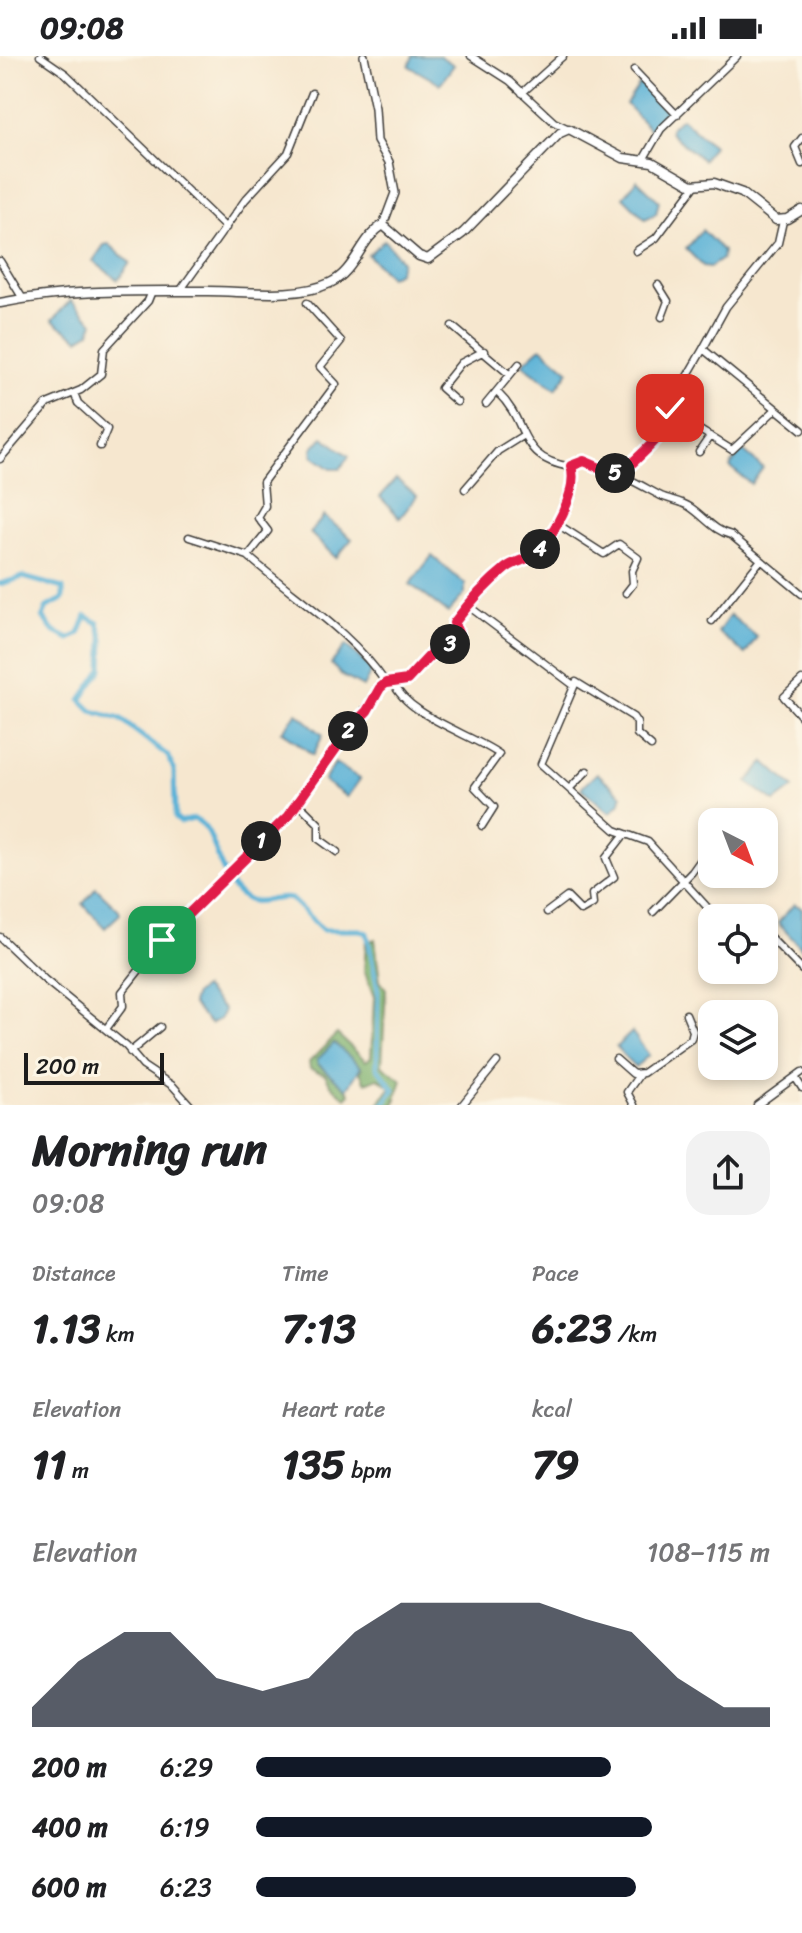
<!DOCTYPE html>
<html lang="en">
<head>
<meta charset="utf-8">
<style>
	:root { --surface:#fff; --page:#f2f2f2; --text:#202124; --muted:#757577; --accent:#111827 }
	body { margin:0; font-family:Sriracha,sans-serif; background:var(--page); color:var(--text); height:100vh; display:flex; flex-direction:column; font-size:30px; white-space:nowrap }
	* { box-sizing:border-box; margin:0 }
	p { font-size:26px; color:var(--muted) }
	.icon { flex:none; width:44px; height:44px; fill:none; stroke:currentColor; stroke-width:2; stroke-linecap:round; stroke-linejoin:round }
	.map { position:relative; height:1049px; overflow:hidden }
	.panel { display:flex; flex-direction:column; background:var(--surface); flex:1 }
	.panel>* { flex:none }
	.needle { width:52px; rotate:138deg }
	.controls { position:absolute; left:698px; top:752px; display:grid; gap:16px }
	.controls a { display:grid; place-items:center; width:80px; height:80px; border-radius:16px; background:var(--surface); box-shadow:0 4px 12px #0003; font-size:40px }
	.scale { position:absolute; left:24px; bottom:20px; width:140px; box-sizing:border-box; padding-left:8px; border:4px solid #1c1c1c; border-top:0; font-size:22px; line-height:28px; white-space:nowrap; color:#1c1c1c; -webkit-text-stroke:6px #fcf5e5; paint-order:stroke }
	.pin { position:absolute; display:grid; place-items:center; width:68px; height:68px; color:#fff; margin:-34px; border-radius:16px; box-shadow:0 4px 12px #0006 }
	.km { position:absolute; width:40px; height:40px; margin:-20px; border-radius:50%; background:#222; color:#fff; font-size:22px; line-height:40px; text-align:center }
	.round { display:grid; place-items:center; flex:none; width:84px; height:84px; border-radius:24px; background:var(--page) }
	.overview { display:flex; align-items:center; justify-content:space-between; height:136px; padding:0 32px }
	h1 { font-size:44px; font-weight:700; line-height:60px }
	.stats { display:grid; grid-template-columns:repeat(3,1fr); gap:12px; height:136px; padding:8px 32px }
	.stats div { display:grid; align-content:center }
	.stats b { font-size:40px; font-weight:700 }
	.stats small { font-size:22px; font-weight:400 }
	.stats p { font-size:22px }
	.chart { height:224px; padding:16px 32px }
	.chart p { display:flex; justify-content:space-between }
	.chart svg { width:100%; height:144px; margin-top:8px; fill:var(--accent); opacity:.7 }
	ul { padding:0 32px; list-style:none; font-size:26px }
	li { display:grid; grid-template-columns:128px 96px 1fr; align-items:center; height:60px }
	li i { height:20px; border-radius:10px; background:var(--accent) }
	.status { display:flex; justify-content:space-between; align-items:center; height:56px; padding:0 40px; background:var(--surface); direction:ltr }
	.status svg { height:22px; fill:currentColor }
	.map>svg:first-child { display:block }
</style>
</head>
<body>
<div class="status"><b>09:08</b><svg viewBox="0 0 49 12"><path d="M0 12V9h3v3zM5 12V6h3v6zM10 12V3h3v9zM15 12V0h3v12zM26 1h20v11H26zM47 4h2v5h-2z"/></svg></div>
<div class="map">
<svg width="802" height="1049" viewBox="0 0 802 1049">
	<rect width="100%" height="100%" fill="#fcf5e5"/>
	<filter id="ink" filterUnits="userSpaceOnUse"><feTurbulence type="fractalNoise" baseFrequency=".0125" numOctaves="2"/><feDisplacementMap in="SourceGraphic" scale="16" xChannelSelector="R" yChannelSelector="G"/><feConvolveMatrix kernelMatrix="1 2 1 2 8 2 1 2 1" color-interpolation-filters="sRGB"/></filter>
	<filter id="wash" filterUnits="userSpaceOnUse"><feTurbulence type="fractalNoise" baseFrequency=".006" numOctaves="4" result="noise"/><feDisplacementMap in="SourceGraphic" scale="32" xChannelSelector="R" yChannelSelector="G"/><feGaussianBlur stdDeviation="1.8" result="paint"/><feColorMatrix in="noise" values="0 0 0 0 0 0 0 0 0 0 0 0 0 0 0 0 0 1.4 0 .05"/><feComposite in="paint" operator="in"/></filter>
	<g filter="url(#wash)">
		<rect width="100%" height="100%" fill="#f6e7cf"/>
		<path fill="#7db16d" stroke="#4c6644" stroke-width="2" d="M375,883L380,925L386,933L382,1009L402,1024L394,1049H377L391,1031L378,1022L366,1027L360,1017L362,1013L334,987L318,1004V1008L347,1033L350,1038L346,1042L330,1028L325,1018L310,1013L309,1006L337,978L366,1005L371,1001L374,941L364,914L366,887Z"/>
		<path fill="#5bb2d7" stroke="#3c677a" stroke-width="2" d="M413,0H440L454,9L440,28L409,10Z
			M640,27L668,55L651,75L626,48Z
			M681,62L713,90L703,104L671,78L670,72Z
			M637,124L659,145L656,158L645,163L623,141Z
			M702,174L723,195L722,203L710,211L703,210L686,193Z
			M384,184L402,205L398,216L390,221L368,199Z
			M109,188L130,207L118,224L93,205L104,189Z
			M71,244L93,266L90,276L79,283L52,264Z
			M541,291L569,315L556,333L522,308Z
			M323,381L349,400L340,413H331L313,400L312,393Z
			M742,394L763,412L751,428L730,411Z
			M396,423L417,440L400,462L380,441Z
			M324,460L352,483L336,502L310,477Z
			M432,500L465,528V537L448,557L410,528Z
			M730,559L757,581L745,598L718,576Z
			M346,589L372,614L363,631L341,619L331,608Z
			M297,657L323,679L313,699L282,675Z
			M765,706L794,732L775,746L747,726Z
			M335,707L360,723L347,741L324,725Z
			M597,717L622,739L621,746L610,757L581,732Z
			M96,832L119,854L120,858L105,872L83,848Z
			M794,848L802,852V893L778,867Z
			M203,932L224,954L220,963L210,968L192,948L195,938Z
			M632,976L649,999L635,1011L616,991Z
			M334,987L361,1011L347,1033L318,1008L317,1004Z"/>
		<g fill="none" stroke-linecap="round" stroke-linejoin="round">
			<path stroke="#5bb2d7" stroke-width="5" d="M0,528L23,521L63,532V543L47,551L43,561L53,575L69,583L79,578L86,560L98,567L103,583L102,613L81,644L92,655L120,663L168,700L174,714L175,762L180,766L194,763C220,772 213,827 248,844C259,849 278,839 291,843L323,874H360L367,877L378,935L377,1011L394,1033L383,1049"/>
		</g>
	</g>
	<g filter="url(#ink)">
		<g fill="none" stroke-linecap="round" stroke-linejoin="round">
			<g stroke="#3d3a37" stroke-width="9">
				<path id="minor" d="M40,0L66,18L226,172
					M471,0L510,25L554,66L569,73
					M634,14L677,59
					M522,37L563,0
					M802,82L795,91L802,108
					M643,104L661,73L737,0
					M636,195L656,182L695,130
					M0,205L23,243
					M658,229L668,245L662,261
					M180,235L245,144L288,97L312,37
					M307,247L341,285L320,311L336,328L263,426L265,450L258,462L268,475L248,500C296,543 349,573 386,627
					M452,270L509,318
					M703,293L726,251L778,187L783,165
					M497,336C531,368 515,402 571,411
					M74,337L78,347L107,373L100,390
					M457,346L441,332L461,307L484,295
					M486,348L519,308
					M671,356L732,394L776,353
					M699,396L710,380
					M0,403L47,348L81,334L101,318L104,293L148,245L152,235
					M619,420L662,375L670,362L671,348L703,293L802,374
					M465,433L498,395L522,380
					M559,469L604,498L619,488L638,502L632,515L633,528L626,537
					M189,481L248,500
					M467,549L572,628
					M712,565L760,505
					M802,624L784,641L802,661
					M393,626C407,660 471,678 499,698L475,731L494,751L482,770
					M651,690L637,678V667L633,661L576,626L541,708L615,774L648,786L717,862
					M570,732L587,715
					M298,747L319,768V783L337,796
					M730,766H739
					M547,856L567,841L581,855L593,848L592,838L614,821L606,802L624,779
					M653,856L692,816L712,788
					M742,862H751
					M764,875L802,914
					M0,881L44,923L126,990L143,1010L173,1030L190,1049
					M106,973L123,950L122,936L167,879L301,744L380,632L386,627L407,624L429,600L451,587L458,577L454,567L506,512L531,501L555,477L572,429L574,408C595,401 641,430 661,440C670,444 681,445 690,451C705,461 714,475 731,479L802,538
					M130,996L160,971
					M616,1003L633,1018L643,1017L691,983L693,975L686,958
					M795,1021L802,1032
					M462,1049L497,1006
					M634,1049L627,1036L639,1019
					M757,1049L802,1016"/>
			</g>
			<g stroke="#3d3a37" stroke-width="10">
				<path id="tertiary" d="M364,0L375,52L377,85L389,106L395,137L383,169"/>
			</g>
			<g stroke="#3d3a37" stroke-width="11">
				<path id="secondary" d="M0,247C69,233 138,235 208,235C246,235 295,243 330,227C356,215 360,183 383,169L419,200L428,203L463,177L560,77L569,73L623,102L652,106L692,129L714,127L742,137L776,164L787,163L802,154"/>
			</g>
			<use href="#minor" stroke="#fff" stroke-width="6"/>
			<use href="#tertiary" stroke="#fff" stroke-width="7"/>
			<use href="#secondary" stroke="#fff" stroke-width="8"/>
		</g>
	</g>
	<g fill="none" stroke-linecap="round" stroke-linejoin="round" filter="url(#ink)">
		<g stroke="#fff" stroke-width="16">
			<path id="route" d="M162,884L288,760L351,671L367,655L380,632L386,627L407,624L434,595L447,591L458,577L454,567C469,547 487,527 506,512C515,505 525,505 534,498C553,483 579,434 571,410L584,405L619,420C636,401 671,378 670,352"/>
		</g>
		<use href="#route" stroke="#e11d48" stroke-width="10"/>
	</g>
</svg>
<div class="controls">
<a><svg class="needle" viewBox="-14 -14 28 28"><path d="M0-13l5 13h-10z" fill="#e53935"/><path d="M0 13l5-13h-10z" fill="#757577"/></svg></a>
<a><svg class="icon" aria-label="locate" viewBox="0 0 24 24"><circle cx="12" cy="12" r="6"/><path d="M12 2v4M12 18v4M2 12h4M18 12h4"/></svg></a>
<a><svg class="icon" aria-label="layers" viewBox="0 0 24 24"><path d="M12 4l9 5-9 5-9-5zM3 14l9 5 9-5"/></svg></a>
</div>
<div class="scale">200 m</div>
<div class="pin" style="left:162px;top:884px;background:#1e9e55"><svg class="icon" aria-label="arrive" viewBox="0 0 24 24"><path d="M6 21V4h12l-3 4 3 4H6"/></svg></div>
<div class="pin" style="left:670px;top:352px;background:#d93025"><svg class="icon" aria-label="check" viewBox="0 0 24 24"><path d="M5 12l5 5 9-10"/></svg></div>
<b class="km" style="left:261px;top:785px">1</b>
<b class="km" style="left:348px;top:675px">2</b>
<b class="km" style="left:450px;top:588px">3</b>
<b class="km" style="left:540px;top:493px">4</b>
<b class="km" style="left:615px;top:417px">5</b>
</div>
<section class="panel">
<div class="overview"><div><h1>Morning run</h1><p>09:08</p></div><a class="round"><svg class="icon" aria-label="share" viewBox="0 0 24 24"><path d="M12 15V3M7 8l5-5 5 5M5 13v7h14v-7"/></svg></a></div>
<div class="stats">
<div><p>Distance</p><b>1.13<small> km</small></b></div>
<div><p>Time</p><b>7:13</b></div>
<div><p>Pace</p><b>6:23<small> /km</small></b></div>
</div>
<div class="stats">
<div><p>Elevation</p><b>11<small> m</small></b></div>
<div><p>Heart rate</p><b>135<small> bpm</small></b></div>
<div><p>kcal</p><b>79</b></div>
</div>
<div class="chart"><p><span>Elevation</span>108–115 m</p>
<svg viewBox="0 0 160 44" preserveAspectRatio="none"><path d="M0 44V38L10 24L20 15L30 15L40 29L50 33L60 29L70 15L80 6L90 6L100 6L110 6L120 11L130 15L140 29L150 38L160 38V44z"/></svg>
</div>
<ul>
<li><b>200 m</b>6:29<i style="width:69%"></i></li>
<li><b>400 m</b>6:19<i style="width:77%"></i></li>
<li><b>600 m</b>6:23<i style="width:74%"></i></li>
</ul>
</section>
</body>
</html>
